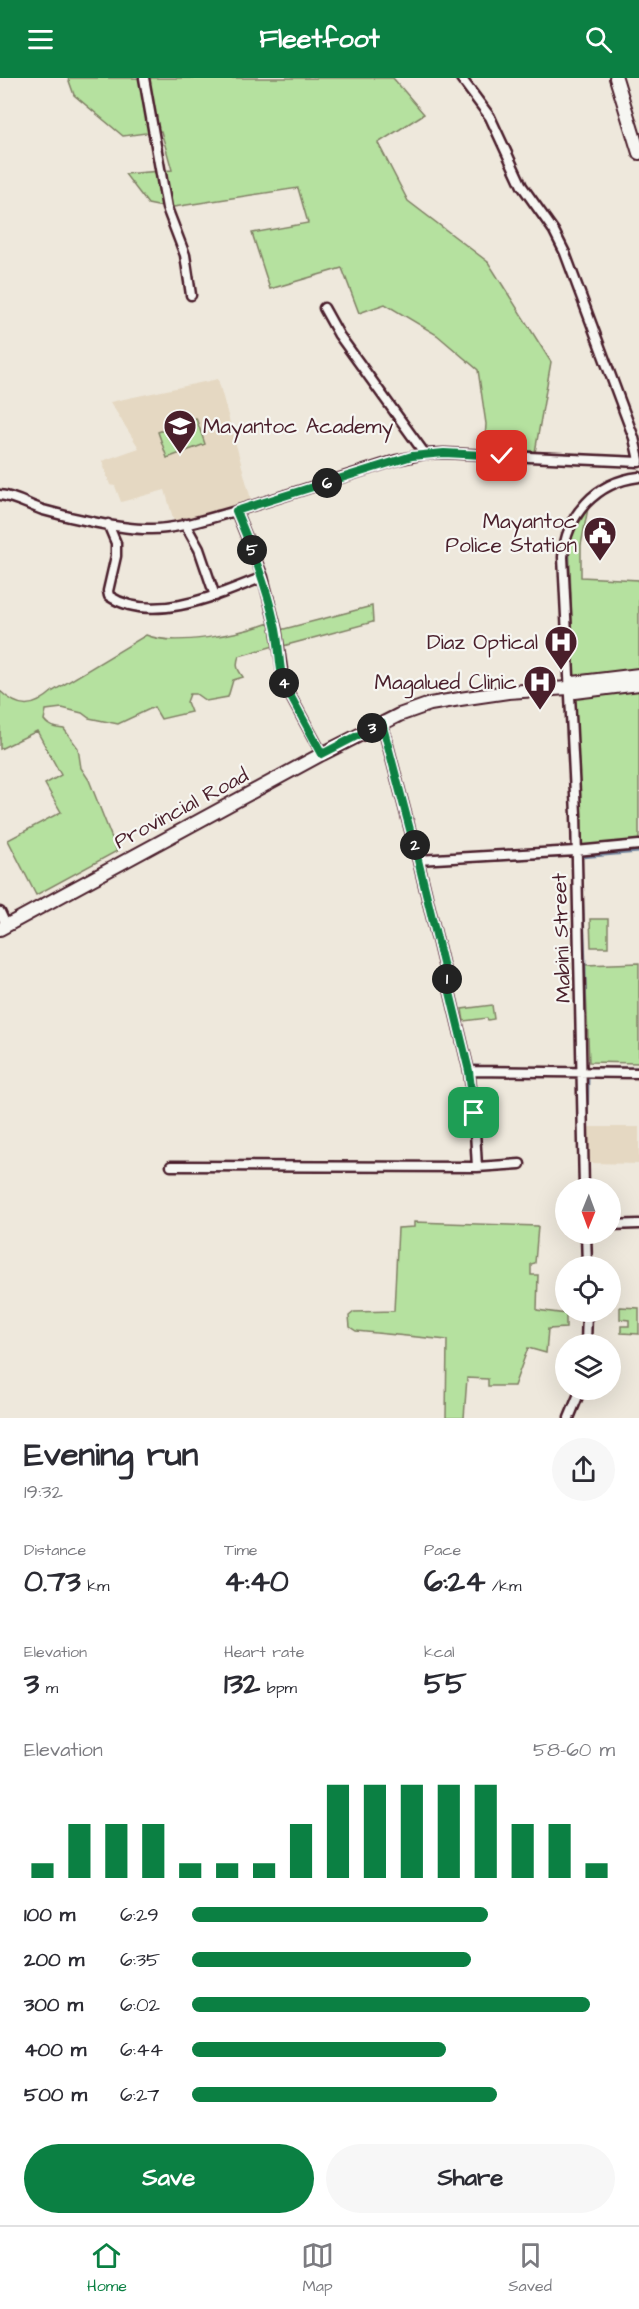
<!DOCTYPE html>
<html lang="en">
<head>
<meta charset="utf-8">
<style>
	:root { --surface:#fff; --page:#f7f7f7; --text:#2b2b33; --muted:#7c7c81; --line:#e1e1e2; --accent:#0b8043 }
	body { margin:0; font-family:"Architects Daughter",sans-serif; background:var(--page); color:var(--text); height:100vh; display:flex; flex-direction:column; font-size:22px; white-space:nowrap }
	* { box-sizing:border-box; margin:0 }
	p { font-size:20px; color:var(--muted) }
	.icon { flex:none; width:33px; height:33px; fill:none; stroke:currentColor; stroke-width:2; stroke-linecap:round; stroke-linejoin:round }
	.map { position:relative; height:1340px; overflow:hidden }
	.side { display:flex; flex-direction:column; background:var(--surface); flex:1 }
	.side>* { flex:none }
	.needle { width:39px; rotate:181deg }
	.buttons { position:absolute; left:555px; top:1100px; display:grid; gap:12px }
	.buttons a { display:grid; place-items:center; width:66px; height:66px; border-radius:50%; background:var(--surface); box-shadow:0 6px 24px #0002; font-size:30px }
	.pin { position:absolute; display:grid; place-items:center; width:51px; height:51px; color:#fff; margin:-26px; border-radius:12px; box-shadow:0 3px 9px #0006 }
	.km { position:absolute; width:30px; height:30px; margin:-15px; border-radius:50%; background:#222; color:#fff; font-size:16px; line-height:30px; text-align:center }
	.round { display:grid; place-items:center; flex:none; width:63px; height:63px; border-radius:32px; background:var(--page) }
	.head { display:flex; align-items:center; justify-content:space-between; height:102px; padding:0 24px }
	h1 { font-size:33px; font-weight:800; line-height:45px }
	.stats { display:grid; grid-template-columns:repeat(3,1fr); gap:9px; height:102px; padding:6px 24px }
	.stats div { display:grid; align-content:center }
	.stats b { font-size:30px; font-weight:800 }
	.stats small { font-size:16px; font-weight:400 }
	.stats p { font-size:16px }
	.chart { height:168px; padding:12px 24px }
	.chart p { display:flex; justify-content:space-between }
	.chart svg { width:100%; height:108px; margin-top:6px; stroke:var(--accent); stroke-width:6 }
	.primary-button { display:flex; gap:12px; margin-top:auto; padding:12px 24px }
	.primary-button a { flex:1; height:69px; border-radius:36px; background:var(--accent); color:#fff; font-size:24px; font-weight:800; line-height:69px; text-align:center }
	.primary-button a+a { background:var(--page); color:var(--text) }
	ul { padding:0 24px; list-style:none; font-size:20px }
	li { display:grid; grid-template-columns:96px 72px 1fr; align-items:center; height:45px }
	li i { height:15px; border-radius:8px; background:var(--accent) }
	header { display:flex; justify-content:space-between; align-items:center; height:78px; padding:0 24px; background:var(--accent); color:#fff; font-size:27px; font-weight:800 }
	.tabs { display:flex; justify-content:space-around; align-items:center; height:84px; border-top:2px solid var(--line); background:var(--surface); font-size:16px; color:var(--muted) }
	.tabs a { display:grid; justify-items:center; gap:3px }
	.tabs .selected { color:var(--accent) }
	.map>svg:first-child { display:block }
</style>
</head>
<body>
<header><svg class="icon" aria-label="menu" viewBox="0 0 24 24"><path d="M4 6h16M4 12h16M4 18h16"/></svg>Fleetfoot<svg class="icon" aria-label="search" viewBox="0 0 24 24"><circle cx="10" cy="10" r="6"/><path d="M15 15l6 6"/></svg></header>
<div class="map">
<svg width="639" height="1340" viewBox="0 0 639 1340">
	<rect width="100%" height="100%" fill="#eee8dc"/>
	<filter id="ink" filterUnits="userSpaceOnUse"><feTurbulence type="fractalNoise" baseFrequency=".0167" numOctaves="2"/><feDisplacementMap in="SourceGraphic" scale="12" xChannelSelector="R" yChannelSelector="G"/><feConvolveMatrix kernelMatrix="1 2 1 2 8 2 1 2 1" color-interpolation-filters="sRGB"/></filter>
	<g filter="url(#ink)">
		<path fill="#e5d8c2" d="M218,301L252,425L175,447L165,412L121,424L115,408L110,407L102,383L139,370L110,324Z
			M588,1049H639V1086L587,1085Z"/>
		<path fill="#b5e19f" stroke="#808065" stroke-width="1.5" d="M68,0H393L424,36L378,65L408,123L488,184L551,284L534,380L484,377L486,346L478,292L437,257L385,226L359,235L342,190L270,211L252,155L308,145L298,110L167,130L148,126L125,96L172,92L161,53L123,58L74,17Z
			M196,340L205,366L167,380L158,354Z
			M588,430L581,467V499L639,502V591L574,601L569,462Z
			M372,528L373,544L283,568L280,552Z
			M269,545L274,568L239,578C235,588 238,592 243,599L233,602L228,619L206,623L196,616H190L187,624L191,634L161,641L154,629L118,646L89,640L82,635L62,630L46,632L44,642C49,649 56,650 64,651L78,670L81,690L89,702L117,773L36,817L8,762L61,734L45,706L61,697L37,653L0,671V613C19,631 33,631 53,613L146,557C174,569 240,556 269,545Z
			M639,609V763L582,769L575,617Z
			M590,841H608V869H591Z
			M639,885V985L589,984L585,887Z
			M492,927L494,941L488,942L487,940L464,943L462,931Z
			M414,1144L538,1148L535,1185L531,1186V1197H538L537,1232L566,1236V1250L548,1251L546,1275L528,1270L514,1308H488V1301L467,1300L464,1340H446L447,1262L356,1253L350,1249L349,1238L354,1234L394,1233L398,1150L414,1149Z
			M620,1229L639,1230V1256L621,1255V1248H629V1242L620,1241Z"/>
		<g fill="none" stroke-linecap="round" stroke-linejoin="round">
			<path stroke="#7488a1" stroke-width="3" d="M594,424L605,415
				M568,472L569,517
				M439,785L557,779
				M426,786H423L431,818
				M585,887L581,779L639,774
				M585,945V889
				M585,975L586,990H639
				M470,988L524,990
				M587,1054L588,1000
				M574,1338L585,1311"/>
			<g stroke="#4a1f2b" stroke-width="13">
				<path id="street" d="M144,0L167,130L185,177L191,217
					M461,0L490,39L522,108L554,153L565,175L634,360L639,382
					M324,230L339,257L425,376
					M0,417C16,419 28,427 43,432C71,440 123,452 151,451C179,451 209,440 236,433
					M108,446L116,465V478L108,513L109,518C153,547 220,516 263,499
					M185,446L199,471L215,518
					M382,645L418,782L469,993L474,1035L477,1089
					M322,676L284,606L276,550L263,499L236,433L397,382L425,376L444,375L639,384
					M418,782L576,773L639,767
					M0,834L6,847
					M469,993L639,995
					M171,1088L477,1089L520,1086
					M584,1110L576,736L563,479C566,437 596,404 639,399
					M610,1147L639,1146
					M586,1155L587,1188
					M586,1266L587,1233
					M569,1340L581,1311"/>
			</g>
			<g stroke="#4a1f2b" stroke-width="16">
				<path id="secondary" d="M616,0L639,75
					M568,610L573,605L639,597
					M0,851L322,676L399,637L430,626L460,621L508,614L568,610L575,614L639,606"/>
			</g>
			<use href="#street" stroke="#f6f6f2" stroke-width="8"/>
			<use href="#secondary" stroke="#f6f6f2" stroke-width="12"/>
		</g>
	</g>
	<g fill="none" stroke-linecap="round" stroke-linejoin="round" filter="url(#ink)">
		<g stroke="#fff" stroke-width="12">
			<path id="route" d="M474,1035L469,993L418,782L382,645L322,676L284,606C278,587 280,566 275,547C266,506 252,471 236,433L412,378L444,375L502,378"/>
		</g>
		<use href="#route" stroke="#0b8043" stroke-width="8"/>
	</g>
	<defs>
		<g id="school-pin" transform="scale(1.725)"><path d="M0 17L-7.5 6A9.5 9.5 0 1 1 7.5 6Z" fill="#4a1f2b" stroke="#f6f6f2"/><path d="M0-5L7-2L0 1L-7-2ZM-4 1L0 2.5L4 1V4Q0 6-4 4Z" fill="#fff"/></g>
		<g id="civic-pin" transform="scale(1.725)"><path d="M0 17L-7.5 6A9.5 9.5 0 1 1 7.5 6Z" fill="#4a1f2b" stroke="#f6f6f2"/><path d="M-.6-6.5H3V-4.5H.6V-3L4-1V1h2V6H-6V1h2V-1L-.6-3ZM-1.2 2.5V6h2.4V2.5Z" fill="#fff"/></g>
		<g id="hospital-pin" transform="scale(1.725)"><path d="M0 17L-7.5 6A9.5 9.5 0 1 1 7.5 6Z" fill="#4a1f2b" stroke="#f6f6f2"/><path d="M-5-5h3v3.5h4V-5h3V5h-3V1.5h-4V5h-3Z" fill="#fff"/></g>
	</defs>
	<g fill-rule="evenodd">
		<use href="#school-pin" x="180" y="348"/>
		<use href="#civic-pin" x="600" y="455"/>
		<use href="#hospital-pin" x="561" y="564"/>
		<use href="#hospital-pin" x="540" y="604"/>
	</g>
	<g text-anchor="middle" stroke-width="4.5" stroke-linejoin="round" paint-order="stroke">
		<g font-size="21" fill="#4a1f2b" stroke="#f6f6f2" text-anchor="end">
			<text x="203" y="355" text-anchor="start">Mayantoc Academy</text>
			<text x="577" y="450">Mayantoc<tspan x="577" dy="24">Police Station</tspan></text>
			<text x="538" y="571">Diaz Optical</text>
			<text x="517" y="611">Magalued Clinic</text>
		</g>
		<g font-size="21" fill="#4a1f2b" stroke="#f6f6f2">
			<text transform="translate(181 730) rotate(-28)" y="7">Provincial Road</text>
			<text transform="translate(561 860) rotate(-92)" y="7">Mabini Street</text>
		</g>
	</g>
</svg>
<div class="buttons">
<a><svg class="needle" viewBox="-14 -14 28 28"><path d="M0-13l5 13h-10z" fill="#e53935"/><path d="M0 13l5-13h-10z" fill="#7c7c81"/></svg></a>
<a><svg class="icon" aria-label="locate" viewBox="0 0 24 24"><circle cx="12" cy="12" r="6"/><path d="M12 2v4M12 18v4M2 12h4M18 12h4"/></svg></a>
<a><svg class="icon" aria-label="layers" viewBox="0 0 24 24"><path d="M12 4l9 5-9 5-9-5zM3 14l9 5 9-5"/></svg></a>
</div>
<div class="pin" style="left:474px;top:1035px;background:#1e9e55"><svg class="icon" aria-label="arrive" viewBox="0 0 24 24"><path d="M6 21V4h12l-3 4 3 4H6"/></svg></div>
<div class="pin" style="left:502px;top:378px;background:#d93025"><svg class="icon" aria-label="check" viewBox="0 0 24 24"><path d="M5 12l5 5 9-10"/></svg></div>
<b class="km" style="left:447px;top:901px">1</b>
<b class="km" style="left:415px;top:767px">2</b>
<b class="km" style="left:372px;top:650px">3</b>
<b class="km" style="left:284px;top:605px">4</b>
<b class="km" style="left:252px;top:472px">5</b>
<b class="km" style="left:327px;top:405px">6</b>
</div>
<section class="side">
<div class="head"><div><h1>Evening run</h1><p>19:32</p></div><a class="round"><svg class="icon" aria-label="share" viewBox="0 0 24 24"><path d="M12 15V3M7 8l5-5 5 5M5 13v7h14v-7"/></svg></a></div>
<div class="stats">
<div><p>Distance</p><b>0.73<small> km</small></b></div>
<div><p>Time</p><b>4:40</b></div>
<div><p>Pace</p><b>6:24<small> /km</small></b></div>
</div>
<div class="stats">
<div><p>Elevation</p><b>3<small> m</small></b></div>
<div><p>Heart rate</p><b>132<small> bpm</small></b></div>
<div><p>kcal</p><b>55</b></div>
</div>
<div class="chart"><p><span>Elevation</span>58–60 m</p>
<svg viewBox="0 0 160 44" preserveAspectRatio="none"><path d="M5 44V38M15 44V22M25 44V22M35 44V22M45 44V38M55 44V38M65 44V38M75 44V22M85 44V6M95 44V6M105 44V6M115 44V6M125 44V6M135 44V22M145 44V22M155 44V38"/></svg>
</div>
<ul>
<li><b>100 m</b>6:29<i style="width:70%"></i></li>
<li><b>200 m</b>6:35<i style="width:66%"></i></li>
<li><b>300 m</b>6:02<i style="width:94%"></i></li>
<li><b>400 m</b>6:44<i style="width:60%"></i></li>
<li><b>500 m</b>6:27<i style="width:72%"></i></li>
</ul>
<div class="primary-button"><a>Save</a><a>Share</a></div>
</section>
<nav class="tabs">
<a class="selected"><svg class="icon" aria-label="home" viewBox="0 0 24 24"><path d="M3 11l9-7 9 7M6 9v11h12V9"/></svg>Home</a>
<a><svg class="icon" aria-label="map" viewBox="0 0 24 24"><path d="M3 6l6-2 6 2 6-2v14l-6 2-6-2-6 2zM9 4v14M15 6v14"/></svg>Map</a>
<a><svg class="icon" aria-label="saved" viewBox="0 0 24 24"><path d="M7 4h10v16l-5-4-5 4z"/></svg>Saved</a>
</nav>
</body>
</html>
